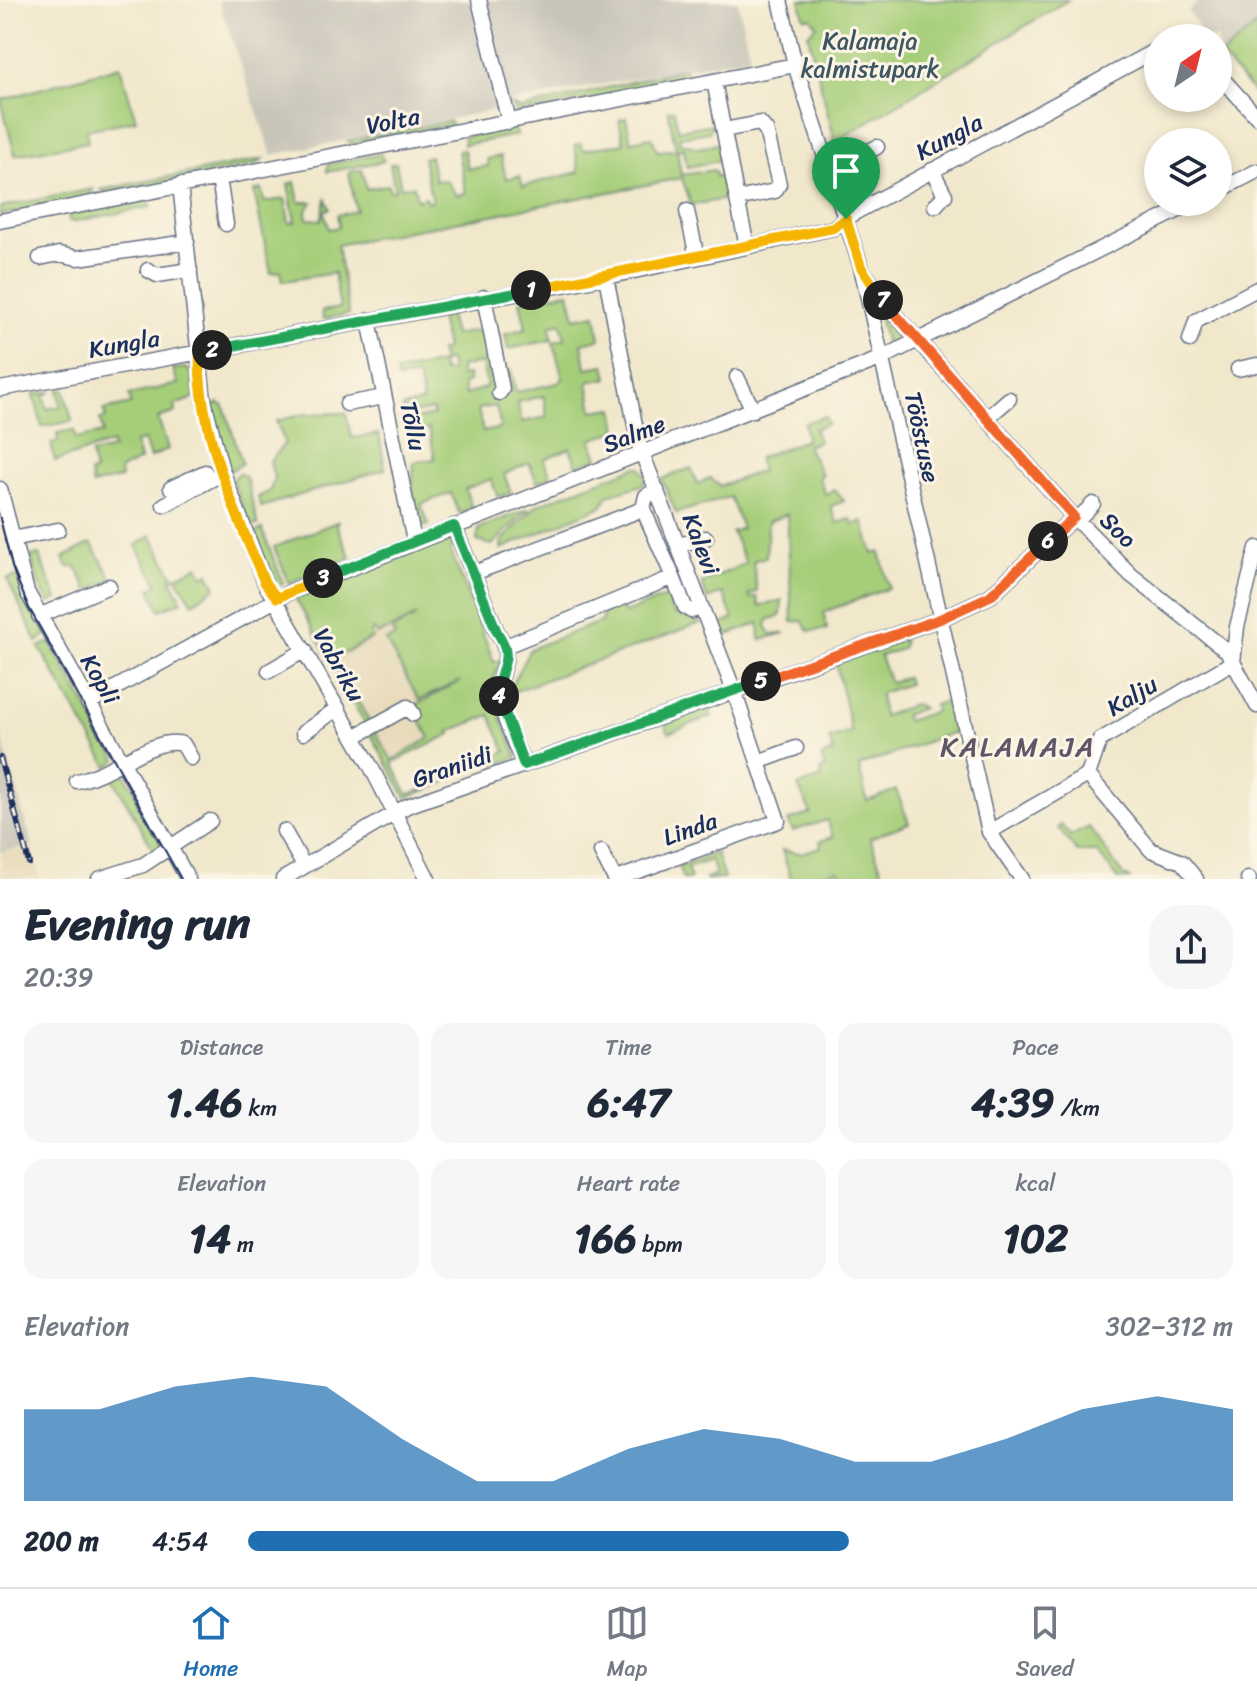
<!DOCTYPE html>
<html lang="en">
<head>
<meta charset="utf-8">
<style>
	:root { --surface:#fff; --page:#f6f6f7; --text:#1f2937; --muted:#747a83; --line:#e0e1e3; --accent:#1f6fb2 }
	body { margin:0; font-family:Sriracha,sans-serif; background:var(--page); color:var(--text); height:100vh; display:flex; flex-direction:column; font-size:30px; white-space:nowrap }
	* { box-sizing:border-box; margin:0 }
	p { font-size:26px; color:var(--muted) }
	.icon { flex:none; width:44px; height:44px; fill:none; stroke:currentColor; stroke-width:2; stroke-linecap:round; stroke-linejoin:round }
	.map { position:relative; height:879px; overflow:hidden }
	.details { display:flex; flex-direction:column; background:var(--surface); flex:1 }
	.details>* { flex:none }
	.needle { width:52px; rotate:35deg }
	.tools { position:absolute; left:1144px; top:24px; display:grid; gap:16px }
	.tools a { display:grid; place-items:center; width:88px; height:88px; border-radius:50%; background:var(--surface); box-shadow:0 4px 12px #0003; font-size:40px }
	.pin { position:absolute; display:grid; place-items:center; width:68px; height:68px; color:#fff; margin:-82px -34px; border-radius:50% 50% 50% 0; rotate:-45deg; box-shadow:0 0 8px #0007 }
	.pin .icon { rotate:45deg }
	.km { position:absolute; width:40px; height:40px; margin:-20px; border-radius:50%; background:#222; color:#fff; font-size:22px; line-height:40px; text-align:center }
	.round { display:grid; place-items:center; flex:none; width:84px; height:84px; border-radius:32px; background:var(--page) }
	.summary { display:flex; align-items:center; justify-content:space-between; height:136px; padding:0 24px }
	h1 { font-size:44px; font-weight:700; line-height:60px }
	.stats { display:grid; grid-template-columns:repeat(3,1fr); gap:12px; height:136px; padding:8px 24px }
	.stats div { display:grid; align-content:center; border-radius:20px; background:var(--page); text-align:center }
	.stats b { font-size:40px; font-weight:700 }
	.stats small { font-size:22px; font-weight:400 }
	.stats p { font-size:22px }
	.chart { height:224px; padding:16px 24px }
	.chart p { display:flex; justify-content:space-between }
	.chart svg { width:100%; height:144px; margin-top:8px; fill:var(--accent); opacity:.7 }
	ul { padding:0 24px; list-style:none; font-size:26px }
	li { display:grid; grid-template-columns:128px 96px 1fr; align-items:center; height:60px }
	li i { height:20px; border-radius:10px; background:var(--accent) }
	.tab-bar { display:flex; justify-content:space-around; align-items:center; height:112px; border-top:2px solid var(--line); background:var(--surface); font-size:22px; color:var(--muted) }
	.tab-bar a { display:grid; justify-items:center; gap:4px }
	.tab-bar .active { color:var(--accent) }
	.map>svg:first-child { display:block }
</style>
</head>
<body>
<div class="map">
<svg width="1257" height="879" viewBox="0 0 1257 879">
	<rect width="100%" height="100%" fill="#fcf5e5"/>
	<filter id="ink" filterUnits="userSpaceOnUse"><feTurbulence type="fractalNoise" baseFrequency=".0125" numOctaves="2"/><feDisplacementMap in="SourceGraphic" scale="16" xChannelSelector="R" yChannelSelector="G"/><feConvolveMatrix kernelMatrix="1 2 1 2 8 2 1 2 1" color-interpolation-filters="sRGB"/></filter>
	<filter id="wash" filterUnits="userSpaceOnUse"><feTurbulence type="fractalNoise" baseFrequency=".006" numOctaves="4" result="noise"/><feDisplacementMap in="SourceGraphic" scale="32" xChannelSelector="R" yChannelSelector="G"/><feGaussianBlur stdDeviation="1.8" result="paint"/><feColorMatrix in="noise" values="0 0 0 0 0 0 0 0 0 0 0 0 0 0 0 0 0 1.4 0 .05"/><feComposite in="paint" operator="in"/></filter>
	<g filter="url(#wash)">
		<rect width="100%" height="100%" fill="#f1e8cc"/>
		<path fill="#e7daba" d="M424,548L491,715L450,731L451,734L388,765L296,599Z
			M32,845L40,879H0V852Z"/>
		<path fill="#c8c4b8" d="M218,0H737L750,56L506,103L488,111L272,155Z
			M1201,0H1257V25L1221,56L1218,38H1205L1188,11Z
			M0,730L32,845L0,852Z"/>
		<path fill="#a6ce79" stroke="#607e6c" stroke-width="2" fill-rule="evenodd" d="M800,0H1068L835,142L808,34L817,25L811,18L804,17Z
			M1257,25V97L1221,56Z
			M120,66L136,120L86,130L88,142L15,155L1,100Z
			M684,69L688,79L517,114L511,105L521,109Z
			M668,110H674L678,130L713,124L709,132L679,137L680,143L698,148L722,143L725,160L687,167L684,149L677,150L681,175L714,170L716,177L727,174L732,198L691,205L682,178L337,245L349,314L323,319L322,311L340,308L334,273L283,281L281,271L271,273L254,191L261,189L264,202L285,199L289,223L295,222L288,184L295,182L299,202H313L306,211L307,219L321,220L326,199L330,209L324,211L329,229L339,227L337,215L356,211L349,172L362,170L366,189L388,185L390,191L395,190L390,164L396,163L401,187L414,186L417,200L425,197L427,202L432,201L423,158L430,156L435,181L446,180L456,195L466,193L458,151L464,150L468,169L488,166L487,159L501,156L506,179L520,176L523,186L579,172L575,145L581,144L583,150L624,143L619,120L626,118L631,141L652,137L657,151L676,150Z
			M449,121L452,125L354,146L348,141Z
			M513,127L517,135L463,145L464,137Z
			M380,154L384,161L327,172L328,164Z
			M263,159L256,165L105,194L101,190Z
			M93,189L89,197L0,215V207Z
			M148,198L151,207L71,222L68,219L70,214Z
			M569,292L575,318L596,314L600,339L582,343L586,368L605,365L608,378L588,382L593,411L614,408L618,430L591,440L598,458L577,466L570,448L544,459L551,477L537,482L529,463L504,474L511,493L498,497L491,479L465,489L472,508L459,513L451,493L421,504L429,525L421,527L412,490L414,462L435,459L429,429L408,434L405,421L434,415L433,410L404,415L403,407L423,402L418,376L397,379L396,372L441,363L443,372L451,371L449,361L443,362L440,351L446,349L440,317L449,315L454,335L481,330L477,310L483,308L491,374L504,394L512,392L505,370L511,369L516,392L558,383L563,379L553,342L565,339L561,323L550,326L552,340L508,349L505,334L526,328L520,301ZM482,363L487,387L465,395L463,383L469,382L468,375L461,376L460,367ZM544,396L547,417L522,422L517,402ZM496,406L501,428L483,432L478,409Z
			M878,312L884,313L906,341L887,349Z
			M186,368L192,373L195,398L175,405L176,412L158,418L168,449L150,458L144,440L135,442L140,460L120,470L121,478L92,485L90,473L95,472L91,454L113,449L112,443L55,461L51,443L58,442L57,433L74,430L76,439L103,433L100,419L106,418L104,410L131,404L129,395L178,384L173,369Z
			M64,389L72,421L42,427L34,394L51,392L44,396L47,409L61,406L58,390Z
			M219,403L224,406L242,463L232,470L228,468L211,407Z
			M346,413L352,438L379,434L385,469L261,507L258,497L270,491L274,478L270,461L285,443L276,421L305,414Z
			M825,416L828,424L814,429L819,441L807,446L822,475L819,477L825,494L835,490L844,501L831,506L837,523L851,519L853,525L863,521L873,554L880,552L889,588L824,612L827,629L809,631L802,621L792,622L787,514L768,522L766,557L753,561L757,592L749,594L750,598L757,597L759,606L782,600L781,615L768,620L766,626L772,635L785,633L760,640L759,623L723,637L718,626L733,619L723,593L707,599L702,583L746,563L732,532L742,528L730,497L676,513L662,479L691,468L697,484L710,478L720,486L761,471L758,458L806,440L804,423Z
			M636,467H640L647,479L642,485L608,495L602,506L501,549V542L537,505Z
			M239,473L246,477L258,525L250,526L232,480Z
			M529,509L492,545L477,541L479,528Z
			M339,521L336,524L351,558L289,583L274,547Z
			M262,529L283,583L277,588L253,534Z
			M151,535L174,577L171,580L182,601L160,610L150,589L158,584L136,546Z
			M441,542L457,544L450,549L494,662L501,660L490,689L517,757L494,766L492,759L506,751L490,715L450,731L451,734L392,763L408,794L447,782L406,798L369,731L374,730L392,760L430,738L416,713V705L460,681L419,700L386,641L395,636L392,631L417,616L377,635L374,630L370,633L373,638L334,659L371,724L366,726L296,599Z
			M91,543L113,580L88,590L76,567H68L63,558Z
			M39,555L57,599L49,603L38,583L31,556Z
			M198,566L203,576L209,573L216,587L193,603L176,577Z
			M18,576L46,635L37,642L7,579Z
			M673,594L677,601L670,605L673,613L701,623L507,694L530,649L602,621V613L618,606L625,613Z
			M904,639L902,649L880,656L890,683L906,677L908,684L880,693L883,716L915,704L923,708L904,715L907,721L936,711L934,705L950,700L957,731L859,766L867,801L896,790L909,823L870,838L885,879H843L838,870L806,879H791L782,850L801,853L821,847L820,841L833,837L827,820L793,831L788,821L811,813L798,786L822,778L820,770L825,768L821,757L834,752L829,739L851,732L836,663Z
			M50,642L117,760L108,767L39,647Z
			M709,709L712,716L669,733L665,724Z
			M122,769L165,845L154,851L110,773Z
			M1061,825L1071,836L1089,827L1124,876L1131,879H1118L1097,852H1077L1058,828Z
			M716,853L724,879H705L716,874L711,860L687,868L691,879H683L679,867Z"/>
	</g>
	<g filter="url(#ink)">
		<g fill="none" stroke-linecap="round" stroke-linejoin="round">
			<g stroke="#667084" stroke-width="17">
				<path id="minor" d="M479,0L509,122
					M780,0L795,65L861,267L989,832L1022,879
					M1178,38H1185
					M1218,74L1257,117
					M714,81L737,199L775,191L779,184L766,130L760,123L724,130
					M932,170L945,195L935,206
					M219,178L226,224
					M833,182L850,177L854,159L877,147
					M180,185L204,401L221,467L265,583L370,765L428,879
					M1218,191L1257,171
					M737,199L747,246
					M687,211L697,257
					M0,221L795,65
					M40,258L59,254L78,258L187,242
					M148,270L157,275L190,270
					M865,274L894,313L1074,517L1131,575L1227,651L1257,706
					M606,277L639,445L734,691L778,821L616,879
					M484,297L502,389L499,393
					M369,320L414,541
					M1190,340L1196,321L1257,289
					M1238,369L1257,365
					M737,377L753,410
					M0,389L606,277L833,228L856,212L1158,49
					M347,404L384,397
					M987,418L1009,399
					M171,488L205,472
					M0,489L27,592L188,879
					M164,505L223,473
					M1077,520L1093,504
					M454,526L497,632C517,662 495,668 500,698C503,720 516,744 524,765
					M12,539L58,530
					M678,545L706,538
					M474,573L643,509
					M673,577L685,607L691,611L702,608
					M39,616L109,586
					M506,646L673,577L643,509L646,496L657,490
					M269,671L305,650
					M88,703L290,592L882,358L1195,202
					M303,733L338,708
					M354,737L408,707L413,714
					M758,762L796,748
					M1088,775L1151,850L1182,862L1196,879
					M77,781C111,775 154,735 183,744L191,758
					M284,831L304,866
					M989,832L1088,775L1100,740L1233,662L1237,627L1257,548
					M601,852L615,879
					M99,879L143,865L210,821
					M283,879L407,806L940,619L990,596L1074,517
					M1248,879H1249"/>
			</g>
			<use href="#minor" stroke="#fff" stroke-width="14"/>
			<path stroke="#1b2f5e" stroke-width="2" d="M0,518L12,567L29,608L181,879"/>
			<g stroke="#1b2f5e" stroke-width="6">
				<path id="rail" d="M0,758L29,863"/>
			</g>
			<use href="#rail" stroke="#fcf5e5" stroke-width="3" stroke-dasharray="9" stroke-linecap="butt"/>
		</g>
	</g>
	<g fill="none" stroke-linecap="round" stroke-linejoin="round" filter="url(#ink)">
		<g stroke="#fff" stroke-width="16">
			<path id="split-1" d="M531,290L833,228L846,219"/>
		</g>
		<g stroke="#fff" stroke-width="16">
			<path id="split-2" d="M212,350L531,290"/>
		</g>
		<g stroke="#fff" stroke-width="16">
			<path id="split-3" d="M212,350L200,352C196,425 237,517 265,583L277,598L323,578"/>
		</g>
		<g stroke="#fff" stroke-width="16">
			<path id="split-4" d="M323,578L454,526L497,632C517,661 496,667 499,696"/>
		</g>
		<g stroke="#fff" stroke-width="16">
			<path id="split-5" d="M499,696L524,765L761,681"/>
		</g>
		<g stroke="#fff" stroke-width="16">
			<path id="split-6" d="M761,681L940,619L990,596L1048,541"/>
		</g>
		<g stroke="#fff" stroke-width="16">
			<path id="split-7" d="M883,300L1074,517L1048,541"/>
		</g>
		<g stroke="#fff" stroke-width="16">
			<path id="split-8" d="M846,219L861,267L883,300"/>
		</g>
		<use href="#split-1" stroke="#f5b400" stroke-width="10"/>
		<use href="#split-2" stroke="#22a559" stroke-width="10"/>
		<use href="#split-3" stroke="#f5b400" stroke-width="10"/>
		<use href="#split-4" stroke="#22a559" stroke-width="10"/>
		<use href="#split-5" stroke="#22a559" stroke-width="10"/>
		<use href="#split-6" stroke="#f0652b" stroke-width="10"/>
		<use href="#split-7" stroke="#f0652b" stroke-width="10"/>
		<use href="#split-8" stroke="#f5b400" stroke-width="10"/>
	</g>
	<g text-anchor="middle" stroke-width="6" stroke-linejoin="round" paint-order="stroke">
		<g font-size="24" fill="#3e5765" stroke="#fcf5e5">
			<text x="870" y="49">Kalamaja<tspan x="870" dy="28">kalmistupark</tspan></text>
		</g>
		<g font-size="24" fill="#1b2f5e" stroke="#fcf5e5">
			<text transform="translate(393 121) rotate(-11)" y="8">Volta</text>
			<text transform="translate(949 137) rotate(-28)" y="8">Kungla</text>
			<text transform="translate(124 344) rotate(-10)" y="8">Kungla</text>
			<text transform="translate(413 426) rotate(78)" y="8">Tõllu</text>
			<text transform="translate(634 434) rotate(-21)" y="8">Salme</text>
			<text transform="translate(922 437) rotate(78)" y="8">Tööstuse</text>
			<text transform="translate(1118 530) rotate(45)" y="8">Soo</text>
			<text transform="translate(701 544) rotate(69)" y="8">Kalevi</text>
			<text transform="translate(339 665) rotate(61)" y="8">Vabriku</text>
			<text transform="translate(100 679) rotate(60)" y="8">Kopli</text>
			<text transform="translate(1132 696) rotate(-31)" y="8">Kalju</text>
			<text transform="translate(452 767) rotate(-19)" y="8">Graniidi</text>
			<text transform="translate(690 829) rotate(-20)" y="8">Linda</text>
		</g>
		<g font-size="28" letter-spacing="2" fill="#5e5767" stroke="#fcf5e5">
			<text x="1018" y="756">KALAMAJA</text>
		</g>
	</g>
</svg>
<div class="tools">
<a><svg class="needle" viewBox="-14 -14 28 28"><path d="M0-13l5 13h-10z" fill="#e53935"/><path d="M0 13l5-13h-10z" fill="#747a83"/></svg></a>
<a><svg class="icon" aria-label="layers" viewBox="0 0 24 24"><path d="M12 4l9 5-9 5-9-5zM3 14l9 5 9-5"/></svg></a>
</div>
<div class="pin" style="left:846px;top:219px;background:#1e9e55"><svg class="icon" aria-label="arrive" viewBox="0 0 24 24"><path d="M6 21V4h12l-3 4 3 4H6"/></svg></div>
<b class="km" style="left:531px;top:290px">1</b>
<b class="km" style="left:212px;top:350px">2</b>
<b class="km" style="left:323px;top:578px">3</b>
<b class="km" style="left:499px;top:696px">4</b>
<b class="km" style="left:761px;top:681px">5</b>
<b class="km" style="left:1048px;top:541px">6</b>
<b class="km" style="left:883px;top:300px">7</b>
</div>
<section class="details">
<div class="summary"><div><h1>Evening run</h1><p>20:39</p></div><a class="round"><svg class="icon" aria-label="share" viewBox="0 0 24 24"><path d="M12 15V3M7 8l5-5 5 5M5 13v7h14v-7"/></svg></a></div>
<div class="stats">
<div><p>Distance</p><b>1.46<small> km</small></b></div>
<div><p>Time</p><b>6:47</b></div>
<div><p>Pace</p><b>4:39<small> /km</small></b></div>
</div>
<div class="stats">
<div><p>Elevation</p><b>14<small> m</small></b></div>
<div><p>Heart rate</p><b>166<small> bpm</small></b></div>
<div><p>kcal</p><b>102</b></div>
</div>
<div class="chart"><p><span>Elevation</span>302–312 m</p>
<svg viewBox="0 0 160 44" preserveAspectRatio="none"><path d="M0 44V16L10 16L20 9L30 6L40 9L50 25L60 38L70 38L80 28L90 22L100 25L110 32L120 32L130 25L140 16L150 12L160 16V44z"/></svg>
</div>
<ul>
<li><b>200 m</b>4:54<i style="width:61%"></i></li>
</ul>
</section>
<nav class="tab-bar">
<a class="active"><svg class="icon" aria-label="home" viewBox="0 0 24 24"><path d="M3 11l9-7 9 7M6 9v11h12V9"/></svg>Home</a>
<a><svg class="icon" aria-label="map" viewBox="0 0 24 24"><path d="M3 6l6-2 6 2 6-2v14l-6 2-6-2-6 2zM9 4v14M15 6v14"/></svg>Map</a>
<a><svg class="icon" aria-label="saved" viewBox="0 0 24 24"><path d="M7 4h10v16l-5-4-5 4z"/></svg>Saved</a>
</nav>
</body>
</html>
